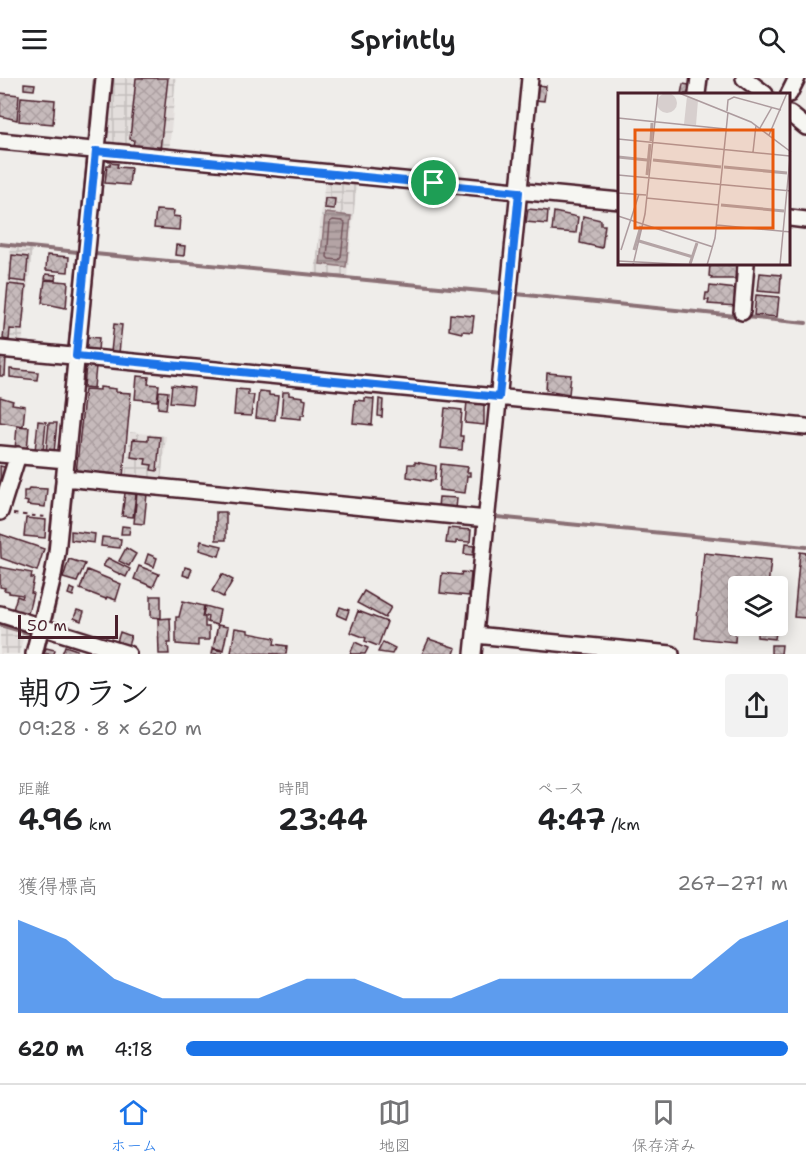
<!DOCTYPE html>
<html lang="ja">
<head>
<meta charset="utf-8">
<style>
	:root { --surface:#fff; --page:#f2f2f2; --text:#202124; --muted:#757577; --line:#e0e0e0; --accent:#1a73e8 }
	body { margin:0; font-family:"Shantell Sans","Klee One",sans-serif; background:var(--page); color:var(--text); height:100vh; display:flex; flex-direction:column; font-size:22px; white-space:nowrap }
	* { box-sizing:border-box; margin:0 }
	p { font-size:20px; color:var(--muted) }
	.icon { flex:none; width:33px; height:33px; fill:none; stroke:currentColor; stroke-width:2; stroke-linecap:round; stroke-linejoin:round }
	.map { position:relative; height:576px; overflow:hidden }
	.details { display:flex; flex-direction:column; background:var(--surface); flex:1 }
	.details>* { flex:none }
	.fabs { position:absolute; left:728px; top:498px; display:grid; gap:12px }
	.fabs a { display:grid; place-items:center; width:60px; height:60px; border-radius:6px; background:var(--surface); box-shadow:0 3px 15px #0003; font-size:30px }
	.scale { position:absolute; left:18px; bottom:15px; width:100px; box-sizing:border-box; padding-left:6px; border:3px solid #4a1f2b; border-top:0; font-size:16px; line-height:21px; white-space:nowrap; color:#4a1f2b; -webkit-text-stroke:4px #f6f6f2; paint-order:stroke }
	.pin { position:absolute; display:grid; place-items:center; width:51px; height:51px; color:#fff; margin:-26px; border:3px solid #fff; border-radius:50%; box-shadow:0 2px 6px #0007 }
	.round { display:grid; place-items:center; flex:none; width:63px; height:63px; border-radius:6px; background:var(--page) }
	.summary { display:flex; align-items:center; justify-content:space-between; height:102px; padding:0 18px }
	h1 { font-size:33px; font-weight:600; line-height:45px }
	.figures { display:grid; grid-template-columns:repeat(3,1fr); gap:9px; height:102px; padding:6px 18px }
	.figures div { display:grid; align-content:center }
	.figures b { font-size:30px; font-weight:600 }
	.figures small { font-size:16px; font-weight:400 }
	.figures p { font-size:16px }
	.chart { height:168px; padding:12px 18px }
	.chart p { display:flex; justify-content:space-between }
	.chart svg { width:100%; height:108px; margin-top:6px; fill:var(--accent); opacity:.7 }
	ul { padding:0 18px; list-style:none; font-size:20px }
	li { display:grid; grid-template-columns:96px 72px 1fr; align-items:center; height:45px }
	li i { height:15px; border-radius:8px; background:var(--accent) }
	header { display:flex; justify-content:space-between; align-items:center; height:78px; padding:0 18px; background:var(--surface); font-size:27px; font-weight:600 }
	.dock { display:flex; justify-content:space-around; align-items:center; height:84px; border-top:2px solid var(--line); background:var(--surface); font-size:16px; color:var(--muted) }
	.dock a { display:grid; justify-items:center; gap:3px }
	.dock .active { color:var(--accent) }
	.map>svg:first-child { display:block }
</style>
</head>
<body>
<header><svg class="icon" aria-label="menu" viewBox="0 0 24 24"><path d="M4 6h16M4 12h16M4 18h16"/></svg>Sprintly<svg class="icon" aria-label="search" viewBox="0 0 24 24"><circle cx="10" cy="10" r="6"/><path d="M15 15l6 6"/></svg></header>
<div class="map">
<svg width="806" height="576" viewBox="0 0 806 576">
	<defs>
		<pattern id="industrial-grid" width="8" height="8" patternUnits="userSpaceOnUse" patternTransform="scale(1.5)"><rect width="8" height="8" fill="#e3dedc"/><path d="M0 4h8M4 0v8" fill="none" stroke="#c4bebd"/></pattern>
		<pattern id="water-rules" width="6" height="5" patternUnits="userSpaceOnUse" patternTransform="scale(1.5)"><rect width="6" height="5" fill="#b4a4a5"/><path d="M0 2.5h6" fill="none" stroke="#948587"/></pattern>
		<pattern id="building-cross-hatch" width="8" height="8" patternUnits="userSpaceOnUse" patternTransform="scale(1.5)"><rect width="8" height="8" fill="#c6babb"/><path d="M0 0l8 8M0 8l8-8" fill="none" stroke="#ac9fa1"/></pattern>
	</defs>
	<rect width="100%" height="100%" fill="#efedea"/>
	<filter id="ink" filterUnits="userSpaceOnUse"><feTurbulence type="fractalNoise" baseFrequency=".0167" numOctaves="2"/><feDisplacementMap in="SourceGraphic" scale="12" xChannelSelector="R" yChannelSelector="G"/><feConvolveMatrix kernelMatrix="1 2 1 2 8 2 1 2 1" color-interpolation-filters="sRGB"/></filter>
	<g filter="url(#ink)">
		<path fill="url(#industrial-grid)" d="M113,0H176L169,74L106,68Z
			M325,101L357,104L347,199L315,196Z
			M11,168L32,171L22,268L2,266Z
			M130,354L166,358L161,404L125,401Z
			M0,549L24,557L19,576H0Z"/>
		<path fill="url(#water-rules)" stroke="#8a6f74" stroke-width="1.5" d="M325,135L351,138L346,189L320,186Z"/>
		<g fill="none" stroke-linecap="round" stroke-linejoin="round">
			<path stroke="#74545c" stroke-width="1.5" d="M333,142L342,143L345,145L341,179L339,182L329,181L327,179L330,144Z"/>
			<path stroke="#8a6f74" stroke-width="4" d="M109,30L112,0
				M89,65L95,0
				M105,66L107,50
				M0,166L78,174
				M95,176L502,215
				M516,216L806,245
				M85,269L104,80
				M69,270L88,79
				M59,376L68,284
				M73,392L83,291
				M497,439L806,469
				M36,535L47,488L58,386
				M51,543L63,490L72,410
				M0,547L31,556
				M26,576L31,555
				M42,576L46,563"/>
		</g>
		<path fill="url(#building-cross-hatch)" stroke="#4a1f2b" stroke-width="1.5" d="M136,0H168L160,72L133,69L134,62L130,61Z
			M24,5L35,6L34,12L24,11Z
			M683,6L695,8L694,16H681Z
			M537,7L546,8L544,23L536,22Z
			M0,15L19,17L17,42L0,38Z
			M21,19L55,22L53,46L19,43Z
			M110,85L118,86L117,89L131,90L129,107L105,105L107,87H110Z
			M325,120L335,121L334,131L324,130Z
			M528,131L548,133L547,146L526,144Z
			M156,132L174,133L173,138L180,139L179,152L154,150Z
			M554,134L578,139L576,155L552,153Z
			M583,138L601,142V147H605L602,170L580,165Z
			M176,167L185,168L184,178L175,177Z
			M12,177L28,179L26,204L10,202Z
			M47,177L69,179L68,194L46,192Z
			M710,186H736L735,201H711L712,199L709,198Z
			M760,195L781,197L780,215L758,213Z
			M46,196L56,197L55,202L45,201Z
			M45,202L68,204L66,230L42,225Z
			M8,206L26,208L22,252L10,251L9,262L3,261Z
			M710,208L737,211L736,228L708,226L709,222H705L706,215H709Z
			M756,217L779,219L777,239L754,237Z
			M450,236L474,238L472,254L462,253V255L449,252Z
			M114,246L122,247L119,275L111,274Z
			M88,259L99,260L98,273L86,271Z
			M0,278L6,279L5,298H0Z
			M86,287L96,288L94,310L84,309Z
			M10,291L38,294L37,302L10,299Z
			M547,295L571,297L569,316L546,312Z
			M137,298L149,299L148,306L159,307L157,323L135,321Z
			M172,307L194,310L192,326L170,324Z
			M100,309L116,311V314L131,315L123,399L76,395L85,311L100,312Z
			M236,311L248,312V317H254L251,338L234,337Z
			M159,313L168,314L166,331L158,330Z
			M259,313L269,314V317L278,318L275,342L256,340Z
			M283,314H289V317L303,319V321L306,322L304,337H301V341L281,339Z
			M0,319L13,323L12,326L25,328L23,348L0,344Z
			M365,320L374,321L372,347L353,345L355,322L365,323Z
			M379,321L383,322L382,339L378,338Z
			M467,323L484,327V347L465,345Z
			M445,330L462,332L460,358H463L462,372L441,370Z
			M38,343L46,344L43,374L35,373Z
			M49,345H57L54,375L46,374Z
			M17,348L29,349L27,373L15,372Z
			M148,358L160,359L157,393L151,392L152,387L145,386L146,381L131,379L133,361L148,362Z
			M415,384L436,388L435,402H430V403L407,399L408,386H415Z
			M441,386L468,389L467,394H470V398H467L465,415L439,412Z
			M0,388L9,390L0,420Z
			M29,410L47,411L45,429L27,427L28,424L24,423V413H28Z
			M125,415L136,416L133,439L122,438Z
			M137,415L147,416L144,446L134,445Z
			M439,419L457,420L456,431L438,429Z
			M216,434H226V462H216Z
			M26,440L46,442L45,460L24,458Z
			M122,448L130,449L129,456H121Z
			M448,450L471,452L470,464L456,463V466L446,465Z
			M71,453L95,456L94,465L71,462Z
			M0,456L44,471L37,493L1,480Z
			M102,459L121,461L120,470L101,468Z
			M201,463L222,468L219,478L199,472Z
			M465,467L474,468L473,477L464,476Z
			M126,470L136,476L129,488L119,483Z
			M800,474L806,475V540L794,539Z
			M704,475L771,482L768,508H738L735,564L695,560Z
			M148,476L157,480L154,489L145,485Z
			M108,480L130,491L126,499L103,488Z
			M69,481L85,486L77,504L63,500Z
			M139,488L159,496L153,509L134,501Z
			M0,489L32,495L31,500H34L31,515H33L27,539L12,535L17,518L22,520L23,517L9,515V513L4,512L5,510L0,509Z
			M185,489L192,491L189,499L183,497Z
			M87,492L121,506L116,522L107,519L106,521L80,511Z
			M462,494L471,495L469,518L440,515L442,495L461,497Z
			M222,496L233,502L223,519L212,513Z
			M70,510L75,512L73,518L68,516Z
			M364,513L391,529L385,540L357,525Z
			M151,518H161V540L151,539Z
			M183,523L204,528L202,539H205V549H209V562H198V568L176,566V539H179Z
			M205,528L220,532L217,547L207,544L208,539L203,537Z
			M340,529L349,532L346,541L337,537Z
			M77,532L84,534L81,543L74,540Z
			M358,533L387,544L378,568L365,563L366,560L350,554Z
			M170,540L171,565H168L169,576H159L158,541Z
			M218,547L228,549L223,572L213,570Z
			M752,548H777L775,561L757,559V554H751Z
			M235,550L248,552V555L275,560L274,566L287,568L286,576L231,575Z
			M120,554L131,558L128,568L117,564Z
			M429,561L456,570L454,576H422Z
			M355,564L368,570L365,576H350Z
			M383,564L395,570L392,576L378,574Z
			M771,567H782L781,576H771Z
			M65,568L77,572L76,575L78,576H62Z
			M46,570L55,572L54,576H44Z
			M213,571L222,573V576H212Z"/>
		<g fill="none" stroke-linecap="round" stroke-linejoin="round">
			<g stroke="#4a1f2b" stroke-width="20">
				<path id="minor" d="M744,0L765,16
					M697,16L699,0
					M789,16L797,0
					M790,36L806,49
					M0,63L620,123
					M790,140L806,142
					M742,234L746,186
					M0,271L806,349
					M0,376L66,382
					M64,400L487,441
					M0,434L18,377
					M0,536L128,576
					M475,557L671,576
					M34,576L52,503L57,475L104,0
					M473,576L530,0"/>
			</g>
			<path stroke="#4a1f2b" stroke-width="2" stroke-dasharray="4.5 4.5" stroke-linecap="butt" d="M13,436L46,439"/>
			<use href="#minor" stroke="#f6f6f2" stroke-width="15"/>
		</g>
	</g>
	<g fill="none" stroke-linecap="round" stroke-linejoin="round" filter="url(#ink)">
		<g stroke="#fff" stroke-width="12">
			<path id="route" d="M96,73L519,114L499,319L76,278Z"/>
		</g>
		<use href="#route" stroke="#1a73e8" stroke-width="8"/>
	</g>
	<g transform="translate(618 15)">
		<rect width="172" height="172" fill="#efedea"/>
		<path d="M69,3L80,7L78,32L66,31Z" fill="#d7cfce"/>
		<path d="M39 10a10 10 0 1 1 20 0a10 10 0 1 1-20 0Z" fill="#d7cfce"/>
		<path fill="none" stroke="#b4a4a5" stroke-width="3" d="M33,48L34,30M0,64L29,67M35,67L103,74M106,74L169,80M29,82L32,51M103,112L166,118M21,148L75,164M16,157L23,133M72,171L79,150"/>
		<path fill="none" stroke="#ad9b9e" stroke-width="1.5" d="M61,0L133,29L173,59M109,18L110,7L116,4L163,17M0,25L108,36M142,35L154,14M151,42L169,0M0,46L172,63M135,59L138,32M0,82L173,98M0,100L28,102M28,105L101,112M0,123L95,154M99,132L173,139M3,157L21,101M0,168L79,172M0,171L28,172M15,172L27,121L40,0M89,172L97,145L110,19M162,172L172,64"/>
		<path fill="#e8590c" fill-opacity="0.15" stroke="#e8590c" stroke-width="3" d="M17,37H155V135H17Z"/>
		<rect width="172" height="172" fill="none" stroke="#4a1f2b" stroke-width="3"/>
	</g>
</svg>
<div class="fabs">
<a><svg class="icon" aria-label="layers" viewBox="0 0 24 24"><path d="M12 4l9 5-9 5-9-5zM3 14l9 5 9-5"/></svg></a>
</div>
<div class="scale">50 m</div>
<div class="pin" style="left:434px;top:105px;background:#1e9e55"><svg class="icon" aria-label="arrive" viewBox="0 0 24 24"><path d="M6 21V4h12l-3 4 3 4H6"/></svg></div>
</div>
<section class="details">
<div class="summary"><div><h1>朝のラン</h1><p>09:28 · 8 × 620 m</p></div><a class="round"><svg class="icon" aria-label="share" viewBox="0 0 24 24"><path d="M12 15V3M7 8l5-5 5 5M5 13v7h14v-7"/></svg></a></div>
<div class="figures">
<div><p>距離</p><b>4.96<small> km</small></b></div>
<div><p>時間</p><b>23:44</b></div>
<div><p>ペース</p><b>4:47<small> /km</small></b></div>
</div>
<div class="chart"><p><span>獲得標高</span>267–271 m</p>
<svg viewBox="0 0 160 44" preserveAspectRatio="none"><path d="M0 44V6L10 14L20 30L30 38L40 38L50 38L60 30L70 30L80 38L90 38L100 30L110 30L120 30L130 30L140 30L150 14L160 6V44z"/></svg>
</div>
<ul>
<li><b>620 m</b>4:18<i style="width:100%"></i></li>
</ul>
</section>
<nav class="dock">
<a class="active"><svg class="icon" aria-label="home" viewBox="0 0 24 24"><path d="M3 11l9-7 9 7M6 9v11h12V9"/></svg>ホーム</a>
<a><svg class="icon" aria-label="map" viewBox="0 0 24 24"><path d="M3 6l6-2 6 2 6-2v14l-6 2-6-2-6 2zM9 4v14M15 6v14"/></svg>地図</a>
<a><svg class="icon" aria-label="saved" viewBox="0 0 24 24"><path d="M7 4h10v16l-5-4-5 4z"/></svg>保存済み</a>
</nav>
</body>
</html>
